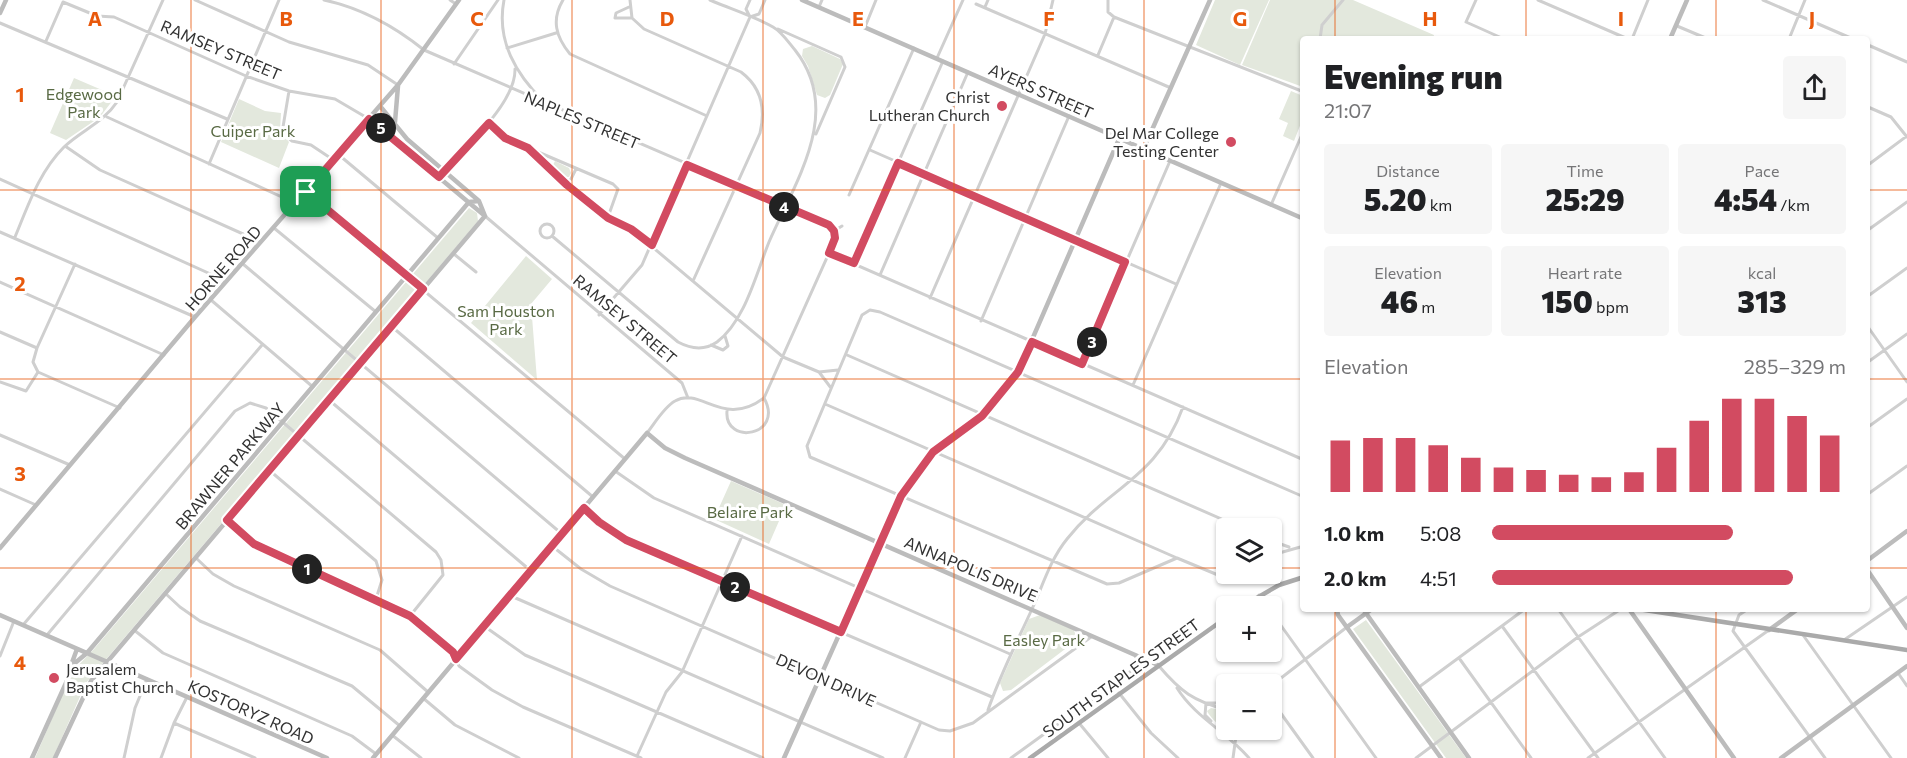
<!DOCTYPE html>
<html lang="en">
<head>
<meta charset="utf-8">
<style>
	:root { --surface:#fff; --page:#f6f6f6; --text:#202124; --muted:#757577; --accent:#d24b61 }
	body { margin:0; font-family:Commissioner,sans-serif; background:var(--page); color:var(--text); height:100vh; display:flex; flex-direction:column; font-size:22px; white-space:nowrap }
	* { box-sizing:border-box; margin:0 }
	p { font-size:20px; color:var(--muted) }
	.icon { flex:none; width:33px; height:33px; fill:none; stroke:currentColor; stroke-width:2; stroke-linecap:round; stroke-linejoin:round }
	.map { position:relative; flex:1; overflow:hidden }
	.details { position:absolute; left:1300px; top:36px; width:570px; height:576px; display:flex; flex-direction:column; background:var(--surface); border-radius:6px; box-shadow:0 2px 4px #0004 }
	.details>* { flex:none }
	.tools { position:absolute; left:1216px; top:518px; display:grid; gap:12px }
	.tools a { display:grid; place-items:center; width:66px; height:66px; border-radius:6px; background:var(--surface); box-shadow:0 2px 4px #0004; font-size:30px }
	.pin { position:absolute; display:grid; place-items:center; width:51px; height:51px; color:#fff; margin:-26px; border-radius:12px; box-shadow:0 3px 9px #0006 }
	.km { position:absolute; width:30px; height:30px; margin:-15px; border-radius:50%; background:#222; color:#fff; font-size:16px; line-height:30px; text-align:center }
	.round { display:grid; place-items:center; flex:none; width:63px; height:63px; border-radius:6px; background:var(--page) }
	.overview { display:flex; align-items:center; justify-content:space-between; height:102px; padding:0 24px }
	h1 { font-size:33px; font-weight:800; line-height:45px }
	.stats { display:grid; grid-template-columns:repeat(3,1fr); gap:9px; height:102px; padding:6px 24px }
	.stats div { display:grid; align-content:center; border-radius:6px; background:var(--page); text-align:center }
	.stats b { font-size:30px; font-weight:800 }
	.stats small { font-size:16px; font-weight:400 }
	.stats p { font-size:16px }
	.chart { height:168px; padding:12px 24px }
	.chart p { display:flex; justify-content:space-between }
	.chart svg { width:100%; height:108px; margin-top:6px; stroke:var(--accent); stroke-width:6 }
	ul { padding:0 24px; list-style:none; font-size:20px }
	li { display:grid; grid-template-columns:96px 72px 1fr; align-items:center; height:45px }
	li i { height:15px; border-radius:8px; background:var(--accent) }
	.map>svg:first-child { display:block }
</style>
</head>
<body>
<div class="map">
<svg width="1907" height="758" viewBox="0 0 1907 758">
	<rect width="100%" height="100%" fill="#fff"/>
	<path fill="#e3e8dd" d="M1215,0H1269L1240,65L1196,45Z
		M1270,0H1353L1434,35L1433,39H1304L1303,87L1242,65Z
		M812,46L840,59L843,64L830,95L825,98L817,95L808,66L802,56L803,49Z
		M74,78L116,96L100,117L66,140L50,133Z
		M1291,91L1303,96V118L1294,141L1283,136L1288,123L1279,119Z
		M239,99L265,111L281,113L280,131L289,142L279,168L221,142Z
		M555,161L569,168L571,173L569,177H563L552,167Z
		M469,208L477,213L478,221L86,683L53,758H35L72,672L94,649Z
		M526,256L552,279L531,304L537,380L471,323Z
		M731,481L786,505L769,544L714,519Z
		M1040,615L1074,630L1077,640L1011,690L1003,691L1000,683L1029,619Z
		M1366,620L1466,758H1446L1353,629Z
		M1211,708L1227,711V729L1233,730C1224,731 1211,719 1207,711Z"/>
	<g fill="none" stroke-linecap="round" stroke-linejoin="round">
		<path stroke="#cfcfcf" stroke-width="3" d="M195,0L289,42L368,65L398,85
			M324,0C362,8 394,26 424,50L829,225L834,231
			M450,0L456,4
			M504,0C496,41 516,74 544,102
			M563,0C551,20 556,37 570,54L707,116
			M630,0L632,18L644,29L741,72C761,87 766,108 760,133L693,281
			M1476,0L1466,22L1504,39
			M1538,0L1628,39
			M1763,0L1853,39
			M976,4L1171,88
			M629,7L616,13L615,18H632
			M819,7L822,0
			M985,7L988,0
			M749,15L746,9L750,0
			M1114,17L1304,92
			M0,23L227,119
			M1677,26L1708,39
			M865,27L876,0
			M778,29L841,57L845,67L816,134
			M1320,39L1322,25L1343,0
			M1632,39L1648,0
			M1789,39L1805,0
			M46,41L63,2L97,16L114,17L246,76L289,91L335,99L369,119
			M1868,45L1907,62
			M507,48L556,33
			M1098,55L1114,17L1108,12V0
			M937,58L963,0
			M454,64L498,0
			M289,91L282,133L292,141L311,145L332,159
			M1868,107L1891,117L1907,137
			M107,117L295,203
			M489,123L505,138L528,148L568,185L608,217L631,229L783,357L819,372L838,370
			M65,146L100,170L261,242
			M531,149L613,184L618,189L608,217
			M870,150L1176,284
			M339,155L438,238
			M209,164L279,0
			M1868,165L1907,136
			M439,177C462,150 516,104 515,69
			M0,179L226,281
			M568,185L576,169
			M306,192L625,459
			M849,195L914,48
			M1271,205L1304,130
			M485,216L682,383L688,398
			M540 231a7 7 0 1 1 14 0a7 7 0 1 1-14 0Z
			M274,228L376,312
			M1868,230L1907,202
			M834,231L842,226
			M0,232L195,317
			M552,236L678,342C691,349 704,351 717,342C745,321 756,274 769,242C795,182 844,112 795,50C789,43 782,32 773,27C754,16 731,9 710,0
			M15,237C28,206 39,172 64,147C82,130 103,123 117,102L163,0
			M829,253L1304,460
			M454,254L476,272
			M854,263L943,61
			M75,264L37,348L33,362L38,372L120,408
			M243,264L562,534
			M880,275L968,72
			M0,282L164,355
			M1868,296L1907,268
			M930,298L1045,34L1053,0
			M211,300L313,387
			M599,315L642,265L750,17L759,14L765,0
			M981,321L1069,116
			M391,326L593,497
			M1868,327L1907,382
			M0,332L37,348
			M711,345L723,350L728,346L725,336
			M847,355L1242,528
			M1868,362L1907,334
			M1082,364L1170,161
			M819,372L831,388
			M0,382L26,391L38,372
			M1133,385L1221,183
			M329,400L531,571
			M825,404L1177,558
			M727,411C724,446 785,436 764,398
			M1868,427L1907,399
			M647,433C655,423 664,407 675,401C701,386 723,429 764,398L829,253L835,238L834,231
			M0,435L70,465
			M269,470L376,561L382,580L376,599
			M615,471L654,498L1010,654
			M0,489L36,505
			M1868,494L1907,466
			M584,508L599,522L626,540L992,697
			M227,520L254,544L410,616L453,652L459,666L492,690L523,707L641,758
			M1272,541L1289,547
			M552,546L581,569L610,586L939,730L950,731L973,723L1091,637
			M1272,555L1304,546
			M196,558L213,574L234,586L380,650L428,692
			M1234,573L1218,575L1177,558L1119,583L1107,584L810,457L807,446L862,315L870,310L880,312L1304,497
			M166,594L180,607L200,621L352,686L400,726
			M1259,595L1267,606
			M511,596L883,758
			M1558,609L1665,758
			M1748,609L1739,615L1733,631L1825,758
			M1272,613L1376,758
			M23,625L262,345
			M484,626L525,655L763,758
			M1502,626L1598,758
			M134,630L163,653L352,736L376,754
			M47,635L235,411L250,403L266,408L436,552L441,560L443,575L410,616
			M1803,635L1891,758
			M1844,640L1907,597
			M0,656L14,621
			M1459,658L1531,758
			M1158,665C1181,692 1193,701 1227,710
			M1898,673L1907,686
			M1272,685L1347,627
			M1419,687L1525,609
			M1177,688C1195,717 1227,732 1249,758
			M1119,693L1151,733L1178,758
			M423,698L455,725L519,758
			M1272,701L1313,758
			M1206,703L1205,715L1211,721
			M1206,703H1227
			M988,710C1000,675 1017,642 1032,609C1043,585 1050,560 1067,539C1108,487 1157,479 1183,407
			M174,723L255,758
			M1079,723L1108,758
			M392,735L421,758
			M637,756L666,692L682,672L742,536
			M124,758L135,708L147,679
			M161,758L174,723L187,697
			M905,758L921,722
			M1011,758L1134,669L1136,655
			M1233,758L1237,729
			M1416,758L1578,637L1621,609
			M1588,758L1769,630"/>
		<path stroke="#bcbcbc" stroke-width="4.5" d="M802,0L1304,219
			M0,13L6,0
			M1670,39L1687,0
			M380,106L407,139L479,201L485,216
			M369,119L485,216
			M395,122L398,86
			M1143,150L1210,0
			M0,548L195,317L398,85L459,0
			M1868,560L1907,531
			M1868,571L1907,628
			M1337,609L1338,615L1441,758
			M1363,609L1469,758
			M1629,609L1734,758
			M0,615L327,758
			M1347,627L1372,609
			M1769,630L1798,609
			M70,668L77,649
			M32,758L75,663L87,653L469,202L479,201
			M55,758L91,681L485,216
			M373,758L647,433L665,448L685,458L1158,665
			M784,758L901,496L933,452L982,416L1018,372L1119,139
			M1781,758L1907,666"/>
		<path stroke="#aaa" stroke-width="4.5" d="M1243,606L1279,585L1304,577
			M1638,609L1907,650
			M1030,758L1227,617"/>
	</g>
	<g fill="none" stroke-linecap="round" stroke-linejoin="round">
		<g stroke="#fff" stroke-width="12">
			<path id="route" d="M369,119L439,177L489,123L505,138L528,148L567,185L608,218L631,229L652,245L687,165L829,225L834,231L835,238L829,253L854,263L898,163L1125,262L1082,364L1032,342L1018,372L982,416L933,452L901,496L841,632L626,540L599,522L584,508L456,659L453,652L410,616L254,544L227,520L423,289L306,192Z"/>
		</g>
		<use href="#route" stroke="#d24b61" stroke-width="8"/>
	</g>
	<path fill="none" stroke="#e8590c" stroke-width="1.5" stroke-opacity="0.55" d="M191,0V758M381,0V758M572,0V758M763,0V758M954,0V758M1144,0V758M1335,0V39M1526,0V39M1716,0V39M0,190H1304M1868,190H1907M0,379H1304M1868,379H1907M0,568H1227M1272,568H1304M1868,568H1907M1335,609V758M1526,609V758M1716,609V758"/>
	<g fill="#d24b61" stroke="#fff" stroke-width="2">
		<circle cx="1002" cy="106" r="6"/>
		<circle cx="1231" cy="142" r="6"/>
		<circle cx="54" cy="678" r="6"/>
	</g>
	<g text-anchor="middle" stroke-width="6" stroke-linejoin="round" paint-order="stroke">
		<g font-size="16" fill="#323232" stroke="#fff">
			<text transform="translate(221 50) rotate(23)" y="6">RAMSEY STREET</text>
			<text transform="translate(1041 91) rotate(24)" y="6">AYERS STREET</text>
			<text transform="translate(582 120) rotate(23)" y="6">NAPLES STREET</text>
			<text transform="translate(223 268) rotate(-49)" y="6">HORNE ROAD</text>
			<text transform="translate(625 319) rotate(40)" y="6">RAMSEY STREET</text>
			<text transform="translate(230 466) rotate(-50)" y="6">BRAWNER PARKWAY</text>
			<text transform="translate(971 569) rotate(23)" y="6">ANNAPOLIS DRIVE</text>
			<text transform="translate(1121 678) rotate(-36)" y="6">SOUTH STAPLES STREET</text>
			<text transform="translate(826 680) rotate(24)" y="6">DEVON DRIVE</text>
			<text transform="translate(251 712) rotate(24)" y="6">KOSTORYZ ROAD</text>
		</g>
		<g font-size="16" fill="#596a44" stroke="#fff">
			<text x="84" y="100">Edgewood<tspan x="84" dy="18">Park</tspan></text>
			<text x="253" y="137">Cuiper Park</text>
			<text x="506" y="317">Sam Houston<tspan x="506" dy="18">Park</tspan></text>
			<text x="750" y="518">Belaire Park</text>
			<text x="1044" y="646">Easley Park</text>
		</g>
		<g font-size="16" fill="#323232" stroke="#fff" text-anchor="end">
			<text x="990" y="103">Christ<tspan x="990" dy="18">Lutheran Church</tspan></text>
			<text x="1219" y="139">Del Mar College<tspan x="1219" dy="18">Testing Center</tspan></text>
			<text x="66" y="675" text-anchor="start">Jerusalem<tspan x="66" dy="18">Baptist Church</tspan></text>
		</g>
	</g>
	<g font-size="20" text-anchor="middle" font-weight="bold" fill="#e8590c" stroke="#fff" stroke-width="6" stroke-linejoin="round" paint-order="stroke">
		<text x="95" y="26">A</text>
		<text x="286" y="26">B</text>
		<text x="477" y="26">C</text>
		<text x="667" y="26">D</text>
		<text x="858" y="26">E</text>
		<text x="1049" y="26">F</text>
		<text x="1240" y="26">G</text>
		<text x="1430" y="26">H</text>
		<text x="1621" y="26">I</text>
		<text x="1812" y="26">J</text>
		<text x="20" y="102">1</text>
		<text x="20" y="291">2</text>
		<text x="20" y="481">3</text>
		<text x="20" y="670">4</text>
	</g>
</svg>
<div class="tools">
<a><svg class="icon" aria-label="layers" viewBox="0 0 24 24"><path d="M12 4l9 5-9 5-9-5zM3 14l9 5 9-5"/></svg></a>
<a>+</a>
<a>−</a>
</div>
<div class="pin" style="left:306px;top:192px;background:#1e9e55"><svg class="icon" aria-label="arrive" viewBox="0 0 24 24"><path d="M6 21V4h12l-3 4 3 4H6"/></svg></div>
<b class="km" style="left:307px;top:569px">1</b>
<b class="km" style="left:735px;top:587px">2</b>
<b class="km" style="left:1092px;top:342px">3</b>
<b class="km" style="left:784px;top:207px">4</b>
<b class="km" style="left:381px;top:128px">5</b>
<section class="details">
<div class="overview"><div><h1>Evening run</h1><p>21:07</p></div><a class="round"><svg class="icon" aria-label="share" viewBox="0 0 24 24"><path d="M12 15V3M7 8l5-5 5 5M5 13v7h14v-7"/></svg></a></div>
<div class="stats">
<div><p>Distance</p><b>5.20<small> km</small></b></div>
<div><p>Time</p><b>25:29</b></div>
<div><p>Pace</p><b>4:54<small> /km</small></b></div>
</div>
<div class="stats">
<div><p>Elevation</p><b>46<small> m</small></b></div>
<div><p>Heart rate</p><b>150<small> bpm</small></b></div>
<div><p>kcal</p><b>313</b></div>
</div>
<div class="chart"><p><span>Elevation</span>285–329 m</p>
<svg viewBox="0 0 160 44" preserveAspectRatio="none"><path d="M5 44V23M15 44V22M25 44V22M35 44V25M45 44V30M55 44V34M65 44V35M75 44V37M85 44V38M95 44V36M105 44V26M115 44V15M125 44V6M135 44V6M145 44V13M155 44V21"/></svg>
</div>
<ul>
<li><b>1.0 km</b>5:08<i style="width:68%"></i></li>
<li><b>2.0 km</b>4:51<i style="width:85%"></i></li>
</ul>
</section>
</div>
</body>
</html>
